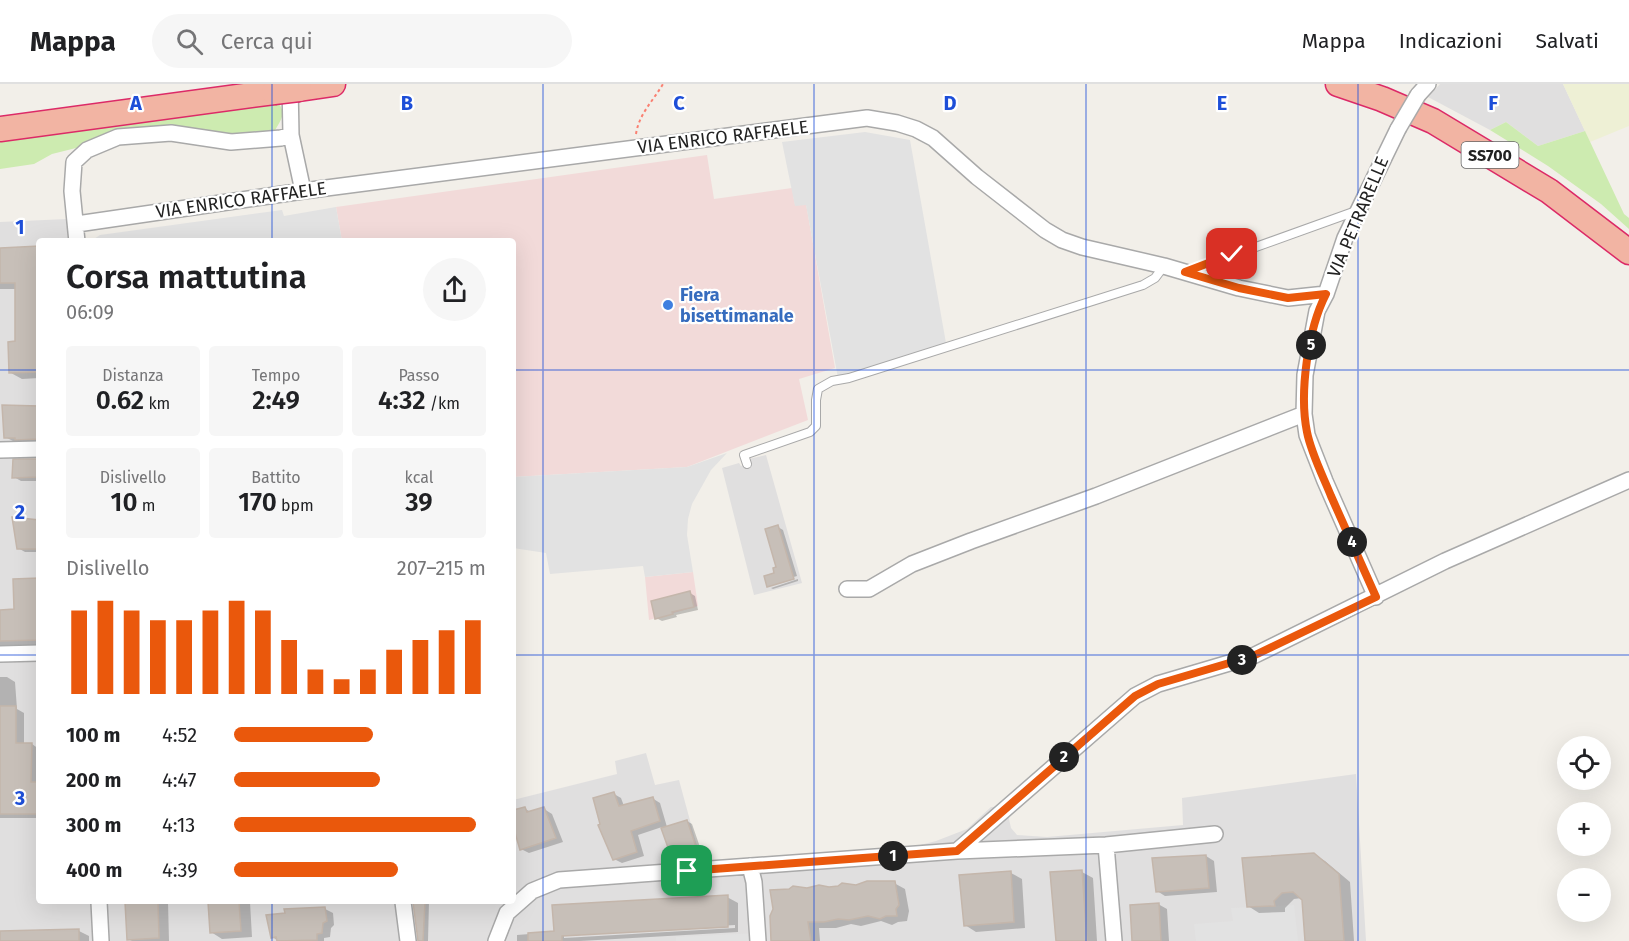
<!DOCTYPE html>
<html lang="it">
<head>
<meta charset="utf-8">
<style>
	:root { --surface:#fff; --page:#f6f6f6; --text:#202124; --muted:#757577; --line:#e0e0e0; --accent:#ea580c }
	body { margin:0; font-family:"Fira Sans",sans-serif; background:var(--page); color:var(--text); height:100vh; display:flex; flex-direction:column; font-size:22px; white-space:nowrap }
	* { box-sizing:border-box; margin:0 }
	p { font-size:20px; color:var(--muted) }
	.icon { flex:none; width:33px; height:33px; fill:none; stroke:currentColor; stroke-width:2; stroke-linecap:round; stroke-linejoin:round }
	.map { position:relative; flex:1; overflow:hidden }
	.drawer { position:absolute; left:36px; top:154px; width:480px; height:666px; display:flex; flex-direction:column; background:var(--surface); border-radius:6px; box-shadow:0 6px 24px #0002 }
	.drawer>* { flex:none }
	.tools { position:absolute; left:1557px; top:652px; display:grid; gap:12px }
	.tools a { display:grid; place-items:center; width:54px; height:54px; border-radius:50%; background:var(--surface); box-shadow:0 6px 24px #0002; font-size:30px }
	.pin { position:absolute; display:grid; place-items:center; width:51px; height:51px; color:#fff; margin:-26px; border-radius:12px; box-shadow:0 3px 9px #0006 }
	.km { position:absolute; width:30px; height:30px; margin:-15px; border-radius:50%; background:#222; color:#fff; font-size:16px; line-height:30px; text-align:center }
	.round { display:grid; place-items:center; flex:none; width:63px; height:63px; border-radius:32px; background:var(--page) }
	.summary { display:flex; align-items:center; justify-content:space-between; height:102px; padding:0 30px }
	h1 { font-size:33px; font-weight:600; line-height:45px }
	.metrics { display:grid; grid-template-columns:repeat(3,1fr); gap:9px; height:102px; padding:6px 30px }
	.metrics div { display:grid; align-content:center; border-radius:6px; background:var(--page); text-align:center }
	.metrics b { font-size:26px; font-weight:600 }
	.metrics small { font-size:16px; font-weight:400 }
	.metrics p { font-size:16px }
	.chart { height:168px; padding:12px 30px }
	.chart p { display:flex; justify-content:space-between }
	.chart svg { width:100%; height:108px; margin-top:6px; stroke:var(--accent); stroke-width:6 }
	ul { padding:0 30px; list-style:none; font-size:20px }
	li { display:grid; grid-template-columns:96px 72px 1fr; align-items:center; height:45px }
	li i { height:15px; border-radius:8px; background:var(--accent) }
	header { display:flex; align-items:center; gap:36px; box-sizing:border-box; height:84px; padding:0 30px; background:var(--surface); border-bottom:2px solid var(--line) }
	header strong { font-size:28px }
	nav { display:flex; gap:33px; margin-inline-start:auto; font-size:21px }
	.search { width:420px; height:54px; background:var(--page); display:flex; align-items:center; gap:15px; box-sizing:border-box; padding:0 21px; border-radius:33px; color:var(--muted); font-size:22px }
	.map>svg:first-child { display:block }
</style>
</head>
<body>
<header>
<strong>Mappa</strong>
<div class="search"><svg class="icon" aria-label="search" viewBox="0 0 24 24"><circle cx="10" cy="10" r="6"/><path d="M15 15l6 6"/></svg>Cerca qui</div>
<nav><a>Mappa</a><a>Indicazioni</a><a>Salvati</a></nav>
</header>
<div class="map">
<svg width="1629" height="857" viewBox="0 0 1629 857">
	<rect width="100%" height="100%" fill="#f2efe9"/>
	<path fill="#e0dfdf" d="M1440,0H1563L1585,47L1538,62L1506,38L1490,46L1428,13Z
		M67,135L68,157L39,158V818H513V716L617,690L615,677L646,669L655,701L679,696L701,777L908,764L936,757L967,745L991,723L1012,722L1009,735L1011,744L1017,751L1047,753L1183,741L1182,714L1356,690L1366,857H0V138Z
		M766,371L802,499L754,511L722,384L739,379L741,382L750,379L749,375Z"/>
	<path fill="#f2dad9" d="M707,71L714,115L792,104L795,121L806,120L835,284L799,295L808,336L687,383L513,393V158L342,157L336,123Z
		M693,488L698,522L649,536L645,493Z"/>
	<path fill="#eef0d5" d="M1563,0H1629V42L1590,58Z"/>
	<path fill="#cdebb0" d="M278,19C288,30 279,38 273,50L80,63L52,70L34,80L0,85V53Z
		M1506,38L1538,62L1585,47L1624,130L1629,134V145L1601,120L1548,82L1490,46Z"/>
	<path fill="#e2e2e2" d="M865,48L910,56L946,259L838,294L806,121L795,122L782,58Z
		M336,123L342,157H91L100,151L282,126L284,132Z
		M727,369L711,386L692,420L688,435L687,451L693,488L645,493L643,482L550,490L546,469L513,464V393L687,383Z
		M1294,821L1298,857H1196L1194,840L1233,837L1231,824Z
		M758,849V857H676V853Z"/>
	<path fill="#0003" fill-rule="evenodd" d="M0,165H39V294L22,295L11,289L17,259V205H0Z
		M39,323V359H24L13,357L5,353Z
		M39,375V397H21L14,393Z
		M39,438V468H25L18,464Z
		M778,443L783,446L797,492L770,500V503L768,502L776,490L777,484Z
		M39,495V562L0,563V528L16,526Z
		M798,495V497L773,505L771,504Z
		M690,509L695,512L698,526L676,531L677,533L662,537L656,534Z
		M0,593H7L15,598L17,625L24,629V661L32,660L39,665V734H0Z
		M614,710L621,714L624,722L652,714L660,719L667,743L687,737L692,740L701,766L677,774L672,771L662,743L638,751L644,772L622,779L614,775Z
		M525,725L531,728L544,725L552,730L563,758L529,769L521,765L513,738V728Z
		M1313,770L1325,777L1350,798L1354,857H1307L1304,816L1302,814L1294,815L1285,824V828L1259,829L1248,822Z
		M1206,772L1214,777L1217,808L1165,812L1157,807Z
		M1082,788L1093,794L1097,857H1058Z
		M1011,789L1022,795L1025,844L976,848L965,841Z
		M894,799L905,805L909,827L907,837L898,838L892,841L881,837L861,842L851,840L836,844H819L820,857H772L807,806Z
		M727,813L738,819V848L580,857H517V851L555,848ZM735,841V844L564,854V851Z
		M127,818H168L169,857H132L128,855Z
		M209,818H250L252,853L222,855L211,848Z
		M414,818H429L428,857H419Z
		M1158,820L1167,825L1169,857H1134Z
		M325,825L333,829L334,841L331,844L330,853L324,854V857H279L272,853Z
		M79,847L89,852V857H0V848Z"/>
	<path fill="#c7bfb8" stroke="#c4b6ab" stroke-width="1.5" d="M39,162V288L9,289L8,258L15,257V199H0V164Z
		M2,321L39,322V355L15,356V354H4Z
		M13,375H39V393L12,394Z
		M12,433L39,436V465H17Z
		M778,441L794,495L767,503L764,492L774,489L773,484L776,483L765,445Z
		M39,494V556L0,557V526L14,525L13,495Z
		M690,507L694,523L672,528L673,530L655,535L651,517Z
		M0,622H16V659H32L31,698H39V730H0Z
		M614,708L619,722L653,713L660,737L631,747L637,768L613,776L598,741L600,740L593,714Z
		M525,723L527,728L544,723L556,754L520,766L513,742V726Z
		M687,736L696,763L671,772L661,744Z
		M1314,769L1339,790L1344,857H1305L1302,816L1293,808L1282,809L1274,817L1275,822L1247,823L1242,774Z
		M1206,771L1209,804L1156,808L1152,774Z
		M1082,786L1087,857H1056L1050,788Z
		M1011,787L1014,838L964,842L959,791Z
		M867,797H895L899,821L896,825L897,832H886L880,835L868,832L849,836L838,835L824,838H808L811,857H771L770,832L773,825L770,806L789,805L793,802L807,804L819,801L829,803L838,802L842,799L856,801Z
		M728,811V843L562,852V857H528V849L554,847L552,821Z
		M125,818H158L159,854L127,856Z
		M208,818H239L241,847L210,849Z
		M413,818H425L423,857H418Z
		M1159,819L1161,857H1132L1130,821Z
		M325,823L327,837L323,839L322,849L317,850V856L277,857L276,853L271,854L266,831L285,829L284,825Z
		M79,845V857H0V847Z"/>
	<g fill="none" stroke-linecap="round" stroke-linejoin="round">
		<g stroke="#a9a9a9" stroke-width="10">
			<path id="service" d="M1189,187L1356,127
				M747,380L744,371L810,348L816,342V316L818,305L832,297L849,294L1143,201L1155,194L1164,182"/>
		</g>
		<g stroke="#a9a9a9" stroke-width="18">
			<path id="minor" d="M290,0L291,51L303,107
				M1418,11L1428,0
				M77,140L303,107L867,34L897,39L916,45L933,54L977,93L1045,146L1062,156L1082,163L1164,182L1239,204L1288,214L1326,210
				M77,158L72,107L74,78L87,66L118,53L171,49L231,58L281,54L291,51
				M0,366L39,365
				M847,505H869L912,480L971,457L1096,412L1304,330
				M1376,513L1325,397L1307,351L1304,330L1305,291L1317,227L1326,210L1345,154L1398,45
				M0,570L39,569
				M1106,761L1114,857
				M957,767L1135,612L1158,600L1253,572L1445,477L1629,396
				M750,782L754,798L758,857
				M99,818L101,857
				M403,818L408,857
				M496,857L507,829L532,807L559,796L957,767L1106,761L1215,750"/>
		</g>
		<g stroke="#dc2a67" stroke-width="27">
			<path id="trunk" d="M1338,0L1382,15L1433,37L1549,107L1629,168
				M299,5L333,0
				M0,45L274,8"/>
		</g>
		<path stroke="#fa8072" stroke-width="2" stroke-dasharray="3 3" stroke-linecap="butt" d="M636,50C639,30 653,17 663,0"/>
		<use href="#service" stroke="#fff" stroke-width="8"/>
		<use href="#minor" stroke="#fff" stroke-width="15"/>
		<use href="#trunk" stroke="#f2b4a3" stroke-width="24"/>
		<g stroke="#a9a9a9" stroke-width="18" stroke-linecap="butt">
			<path id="minor-bridge" d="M1398,45L1418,11"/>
		</g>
		<g stroke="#dc2a67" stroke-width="27" stroke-linecap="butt">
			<path id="trunk-bridge" d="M274,8L299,5"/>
		</g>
		<use href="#minor-bridge" stroke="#fff" stroke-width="15"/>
		<use href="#trunk-bridge" stroke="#f2b4a3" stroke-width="24"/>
	</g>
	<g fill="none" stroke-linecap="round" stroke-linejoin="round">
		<g stroke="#fff" stroke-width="12">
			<path id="route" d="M687,787L957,767L1135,612L1158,600L1253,572L1376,513C1361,479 1346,446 1331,412C1323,392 1311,369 1307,348C1299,309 1308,245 1326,210L1288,214L1239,204L1185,188L1232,170"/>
		</g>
		<use href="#route" stroke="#ea580c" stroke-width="8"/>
	</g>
	<path fill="none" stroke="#1d4ed8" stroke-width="1.5" stroke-opacity="0.55" d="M272,0V158M543,0V857M814,0V857M1086,0V857M1358,0V857M0,286H39M513,286H1629M0,571H39M513,571H1629M272,818V857"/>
	<circle fill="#3f7fe0" stroke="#fff" stroke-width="2" cx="668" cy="221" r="6"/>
	<g text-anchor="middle" stroke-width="4.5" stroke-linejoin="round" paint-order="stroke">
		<rect fill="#fff" stroke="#646464" stroke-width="1.5" x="1461.5" y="58" width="57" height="26" rx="4.5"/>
		<g font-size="16" font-weight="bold" fill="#222">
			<text x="1490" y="77">SS700</text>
		</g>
		<g font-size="18" fill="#222" stroke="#fff">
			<text transform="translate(723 53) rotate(-7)" y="6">VIA ENRICO RAFFAELE</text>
			<text transform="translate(241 116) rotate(-8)" y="6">VIA ENRICO RAFFAELE</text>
			<text transform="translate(1358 133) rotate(-67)" y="6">VIA PETRARELLE</text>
		</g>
		<g font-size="18" font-weight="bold" fill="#366cbe" stroke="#fff" text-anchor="start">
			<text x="680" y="217">Fiera<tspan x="680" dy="21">bisettimanale</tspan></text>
		</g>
	</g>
	<g font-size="20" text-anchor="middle" font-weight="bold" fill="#1d4ed8" stroke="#fff" stroke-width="4.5" stroke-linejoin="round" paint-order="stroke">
		<text x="136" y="26">A</text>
		<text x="407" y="26">B</text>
		<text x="679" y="26">C</text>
		<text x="950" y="26">D</text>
		<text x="1222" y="26">E</text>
		<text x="1493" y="26">F</text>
		<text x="20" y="150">1</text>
		<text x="20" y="435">2</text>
		<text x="20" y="721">3</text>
	</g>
</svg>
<div class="tools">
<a><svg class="icon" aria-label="locate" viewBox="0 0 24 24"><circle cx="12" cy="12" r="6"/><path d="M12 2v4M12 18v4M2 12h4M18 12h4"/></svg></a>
<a>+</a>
<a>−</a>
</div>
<div class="pin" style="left:687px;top:787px;background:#1e9e55"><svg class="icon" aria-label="arrive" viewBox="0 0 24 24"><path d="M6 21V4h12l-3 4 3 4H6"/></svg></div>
<div class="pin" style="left:1232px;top:170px;background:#d93025"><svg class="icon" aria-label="check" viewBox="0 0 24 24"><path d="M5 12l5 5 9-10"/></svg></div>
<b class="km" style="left:893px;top:772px">1</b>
<b class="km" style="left:1064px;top:673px">2</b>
<b class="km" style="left:1242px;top:576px">3</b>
<b class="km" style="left:1352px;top:458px">4</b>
<b class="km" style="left:1311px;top:261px">5</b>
<section class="drawer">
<div class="summary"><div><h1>Corsa mattutina</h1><p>06:09</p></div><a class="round"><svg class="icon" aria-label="share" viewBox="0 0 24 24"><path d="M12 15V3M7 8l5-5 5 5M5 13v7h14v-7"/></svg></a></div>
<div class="metrics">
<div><p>Distanza</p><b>0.62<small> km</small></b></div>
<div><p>Tempo</p><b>2:49</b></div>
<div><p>Passo</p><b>4:32<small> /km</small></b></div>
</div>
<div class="metrics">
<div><p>Dislivello</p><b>10<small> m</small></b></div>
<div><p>Battito</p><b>170<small> bpm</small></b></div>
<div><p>kcal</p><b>39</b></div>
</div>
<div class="chart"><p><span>Dislivello</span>207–215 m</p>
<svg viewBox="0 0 160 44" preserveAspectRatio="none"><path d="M5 44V10M15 44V6M25 44V10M35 44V14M45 44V14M55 44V10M65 44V6M75 44V10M85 44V22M95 44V34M105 44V38M115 44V34M125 44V26M135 44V22M145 44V18M155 44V14"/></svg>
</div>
<ul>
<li><b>100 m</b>4:52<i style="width:55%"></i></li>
<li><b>200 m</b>4:47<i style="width:58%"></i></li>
<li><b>300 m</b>4:13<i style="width:96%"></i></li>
<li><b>400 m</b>4:39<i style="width:65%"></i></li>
</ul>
</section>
</div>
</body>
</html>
